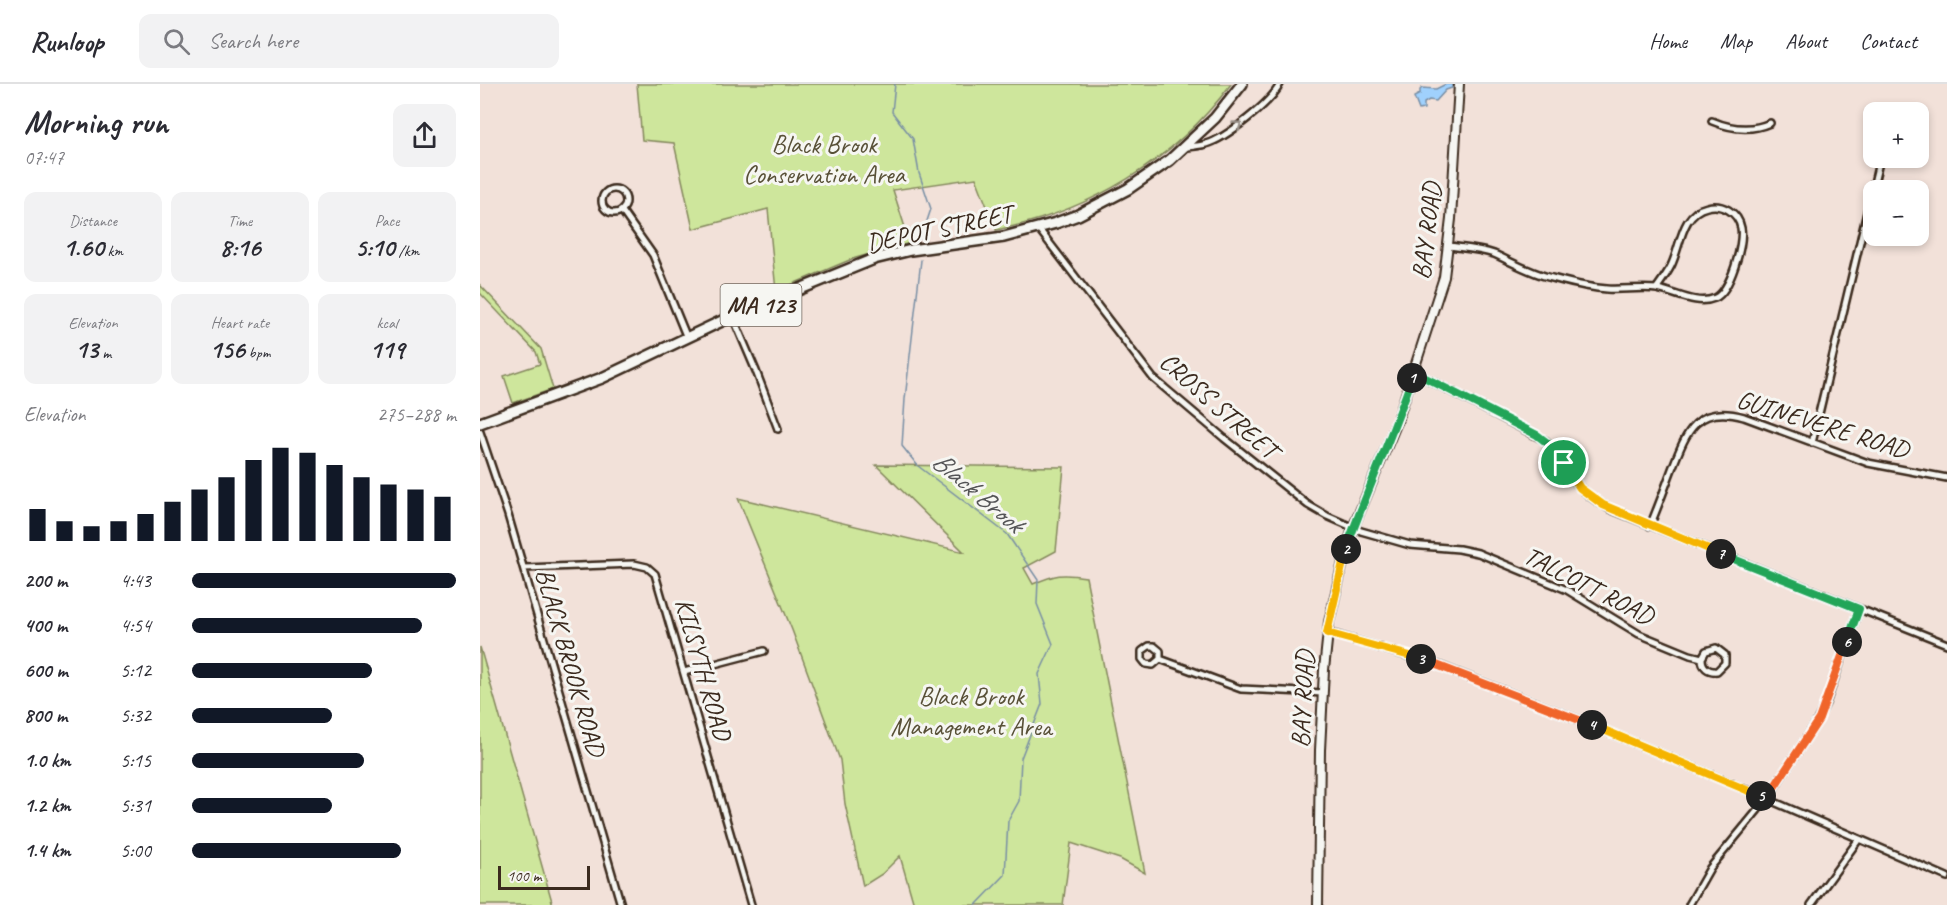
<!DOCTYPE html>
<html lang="en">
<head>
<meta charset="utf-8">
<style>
	:root { --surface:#fff; --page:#f2f2f3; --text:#2b2b33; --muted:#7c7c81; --line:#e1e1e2; --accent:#111827 }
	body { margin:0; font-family:Caveat,sans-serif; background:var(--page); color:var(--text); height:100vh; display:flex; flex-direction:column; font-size:22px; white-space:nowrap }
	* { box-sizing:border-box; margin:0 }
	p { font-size:20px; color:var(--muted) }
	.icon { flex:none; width:33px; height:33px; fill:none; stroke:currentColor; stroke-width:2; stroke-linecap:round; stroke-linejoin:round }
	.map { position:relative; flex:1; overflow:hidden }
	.drawer { display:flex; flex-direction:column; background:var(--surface); width:480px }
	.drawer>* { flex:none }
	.controls { position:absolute; left:1383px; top:18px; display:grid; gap:12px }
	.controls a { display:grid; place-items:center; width:66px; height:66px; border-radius:12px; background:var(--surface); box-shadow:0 3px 9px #0003; font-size:30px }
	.scale { position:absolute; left:18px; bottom:15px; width:92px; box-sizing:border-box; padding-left:6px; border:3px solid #3b2a1e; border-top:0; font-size:16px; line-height:21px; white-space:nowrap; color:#3b2a1e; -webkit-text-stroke:4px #f6f6f2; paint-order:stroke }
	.pin { position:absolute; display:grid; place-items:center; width:51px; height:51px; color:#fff; margin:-26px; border:3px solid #fff; border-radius:50%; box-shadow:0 2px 6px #0007 }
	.km { position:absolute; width:30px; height:30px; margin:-15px; border-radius:50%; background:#222; color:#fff; font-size:16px; line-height:30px; text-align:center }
	.round { display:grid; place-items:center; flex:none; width:63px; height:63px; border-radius:12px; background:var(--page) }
	.summary { display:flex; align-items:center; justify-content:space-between; height:102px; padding:0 24px }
	h1 { font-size:33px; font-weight:600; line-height:45px }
	.figures { display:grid; grid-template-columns:repeat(3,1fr); gap:9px; height:102px; padding:6px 24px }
	.figures div { display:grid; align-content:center; border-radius:12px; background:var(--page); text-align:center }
	.figures b { font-size:26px; font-weight:600 }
	.figures small { font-size:16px; font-weight:400 }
	.figures p { font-size:16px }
	.chart { height:168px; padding:12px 24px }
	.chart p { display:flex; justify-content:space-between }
	.chart svg { width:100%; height:108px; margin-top:6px; stroke:var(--accent); stroke-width:6 }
	ul { padding:0 24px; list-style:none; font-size:20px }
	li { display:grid; grid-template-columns:96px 72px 1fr; align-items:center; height:45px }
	li i { height:15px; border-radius:8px; background:var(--accent) }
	header { display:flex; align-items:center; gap:36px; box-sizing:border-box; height:84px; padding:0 30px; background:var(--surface); border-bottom:2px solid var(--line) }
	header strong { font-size:28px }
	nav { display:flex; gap:33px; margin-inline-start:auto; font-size:21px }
	.search { width:420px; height:54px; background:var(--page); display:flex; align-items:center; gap:15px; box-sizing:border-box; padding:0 21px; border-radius:12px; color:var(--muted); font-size:22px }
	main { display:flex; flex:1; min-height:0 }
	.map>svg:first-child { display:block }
</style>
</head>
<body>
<header>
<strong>Runloop</strong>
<div class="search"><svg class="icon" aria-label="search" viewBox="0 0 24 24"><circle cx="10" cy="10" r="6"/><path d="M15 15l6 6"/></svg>Search here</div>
<nav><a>Home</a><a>Map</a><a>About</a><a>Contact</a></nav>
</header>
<main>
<section class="drawer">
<div class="summary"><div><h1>Morning run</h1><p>07:47</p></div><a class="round"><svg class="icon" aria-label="share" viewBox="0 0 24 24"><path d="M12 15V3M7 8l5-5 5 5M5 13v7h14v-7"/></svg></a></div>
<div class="figures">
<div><p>Distance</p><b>1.60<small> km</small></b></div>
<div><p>Time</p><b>8:16</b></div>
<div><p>Pace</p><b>5:10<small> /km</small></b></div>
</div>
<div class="figures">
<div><p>Elevation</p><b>13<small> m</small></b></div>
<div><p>Heart rate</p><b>156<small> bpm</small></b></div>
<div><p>kcal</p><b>119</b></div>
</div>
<div class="chart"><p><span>Elevation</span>275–288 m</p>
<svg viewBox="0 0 160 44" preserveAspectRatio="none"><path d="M5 44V31M15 44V36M25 44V38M35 44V36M45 44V33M55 44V28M65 44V23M75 44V18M85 44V11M95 44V6M105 44V8M115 44V13M125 44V18M135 44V21M145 44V23M155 44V26"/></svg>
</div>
<ul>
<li><b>200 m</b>4:43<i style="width:100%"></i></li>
<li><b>400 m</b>4:54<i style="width:87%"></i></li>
<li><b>600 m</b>5:12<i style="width:68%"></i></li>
<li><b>800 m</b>5:32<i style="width:53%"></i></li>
<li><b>1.0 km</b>5:15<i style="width:65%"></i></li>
<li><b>1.2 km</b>5:31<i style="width:53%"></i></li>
<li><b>1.4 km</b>5:00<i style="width:79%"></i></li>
</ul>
</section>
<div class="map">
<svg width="1467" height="821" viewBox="0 0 1467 821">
	<rect width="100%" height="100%" fill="#f2e1d9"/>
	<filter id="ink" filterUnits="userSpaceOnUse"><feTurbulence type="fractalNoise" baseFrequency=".0167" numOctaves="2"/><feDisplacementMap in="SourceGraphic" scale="12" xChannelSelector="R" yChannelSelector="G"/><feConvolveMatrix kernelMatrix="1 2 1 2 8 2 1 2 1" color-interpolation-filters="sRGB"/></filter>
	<g filter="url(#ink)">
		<path fill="#cee69c" stroke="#84885d" stroke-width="1.5" d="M157,0H751C694,77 609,128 516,146L496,94L413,106L430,159L372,175L296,207L288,125L213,145L194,59L162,56Z
			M0,201L61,265L73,305L33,319L24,292L60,280L56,268L0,209Z
			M396,381L584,383L576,467L544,484L553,500C576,490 582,489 606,493L665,789L640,775L591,759L583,821H434L420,772L402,790L383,802L365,720L360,676L312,546L258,414L484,468Z
			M0,563L73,821H0Z"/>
		<path fill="#a0d1fd" stroke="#788ea4" stroke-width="1.5" d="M966,0H972V4L966,6L956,17L949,16L944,19V25L939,26L934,13L940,10V6L942,4L956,5Z"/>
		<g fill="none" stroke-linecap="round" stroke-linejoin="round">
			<path stroke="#788ea4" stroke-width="1.5" d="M415,0L412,28L433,55L439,89L451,125L441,155
				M441,176L425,315L422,362L438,382L527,450L558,496L557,520L573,560L559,590L562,620L541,674L539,717L528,737L525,791L496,821"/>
			<g stroke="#3b2a1e" stroke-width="10">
				<path id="minor" d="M1232,37C1251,45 1272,47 1290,39
					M707,63C713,62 720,62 726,60C745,55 792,18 800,0
					M122 117a12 12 0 1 1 24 0a12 12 0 1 1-24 0Z
					M142,127L173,171L207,254
					M558,144L673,294L744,354L828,421L847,432L881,447L930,461L979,465L998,469L1087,506L1159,550L1210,571L1222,574C1222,583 1228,588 1237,587L1245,579V571L1236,564L1226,567L1222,574
					M969,162C984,164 1000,165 1014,170C1032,178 1049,188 1068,193C1087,198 1107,204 1127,205C1143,206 1161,203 1177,205C1195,208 1216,222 1235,214C1250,208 1264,160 1261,144C1258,128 1242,119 1227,123C1201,129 1201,162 1191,182C1187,190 1181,198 1176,205
					M253,233L276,287L298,345
					M934,288L1066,357C1080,368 1086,384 1096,399C1105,410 1117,418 1130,425L1467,560
					M0,348L28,431L141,821
					M1332,359L1400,74
					M1170,442C1178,423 1185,404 1192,385C1207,346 1217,320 1264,333L1388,379L1467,394
					M44,484L154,480L167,483L175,490L271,821
					M847,548L958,581L1102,637L1246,697L1467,793
					M680,575L673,581L666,580L662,575V567L669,562H674L680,567V575L761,605L843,609
					M204,588L284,567
					M1209,821L1230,784L1287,715L1336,639L1346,619L1379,525
					M1331,821L1379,755"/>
			</g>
			<g stroke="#3b2a1e" stroke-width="12">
				<path id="secondary" d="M838,821L840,666L844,586L849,538L863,478L873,444L917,338L964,193L971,135L979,0"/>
			</g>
			<g stroke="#3b2a1e" stroke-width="14">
				<path id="trunk" d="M0,339L122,294L244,236L394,175L431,166L524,153L576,139L598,131L648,105L690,76L735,34L762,0"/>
			</g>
			<use href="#minor" stroke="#f6f6f2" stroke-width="5"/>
			<use href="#secondary" stroke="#f6f6f2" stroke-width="8"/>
			<use href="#trunk" stroke="#f6f6f2" stroke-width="9"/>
		</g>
		<defs><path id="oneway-chevron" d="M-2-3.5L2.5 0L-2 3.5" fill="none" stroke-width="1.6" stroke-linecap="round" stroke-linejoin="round" transform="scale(1.5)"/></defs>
		<use stroke="#989088" href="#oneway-chevron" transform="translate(758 41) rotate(-36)"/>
	</g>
	<g fill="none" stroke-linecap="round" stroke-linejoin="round" filter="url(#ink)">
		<g stroke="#fff" stroke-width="12">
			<path id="split-1" d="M932,294L934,288L1057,351L1074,364L1084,379"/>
		</g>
		<g stroke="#fff" stroke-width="12">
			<path id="split-2" d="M866,465C887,407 912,352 932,294"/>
		</g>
		<g stroke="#fff" stroke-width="12">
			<path id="split-3" d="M866,465L847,549L941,575"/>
		</g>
		<g stroke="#fff" stroke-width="12">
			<path id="split-4" d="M941,575L1112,641"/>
		</g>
		<g stroke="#fff" stroke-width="12">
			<path id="split-5" d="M1112,641L1281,712"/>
		</g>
		<g stroke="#fff" stroke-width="12">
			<path id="split-6" d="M1281,712L1287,714L1339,635L1367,558"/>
		</g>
		<g stroke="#fff" stroke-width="12">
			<path id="split-7" d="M1241,470L1379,525L1367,558"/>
		</g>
		<g stroke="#fff" stroke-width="12">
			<path id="split-8" d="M1084,379L1100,404L1123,421L1241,470"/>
		</g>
		<use href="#split-1" stroke="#22a559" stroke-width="8"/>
		<use href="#split-2" stroke="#22a559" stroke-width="8"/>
		<use href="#split-3" stroke="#f5b400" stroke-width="8"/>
		<use href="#split-4" stroke="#f0652b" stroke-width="8"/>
		<use href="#split-5" stroke="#f5b400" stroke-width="8"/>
		<use href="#split-6" stroke="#f0652b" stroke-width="8"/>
		<use href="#split-7" stroke="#22a559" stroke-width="8"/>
		<use href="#split-8" stroke="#f5b400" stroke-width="8"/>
	</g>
	<g text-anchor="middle" stroke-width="6" stroke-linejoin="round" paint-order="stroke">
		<rect fill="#f6f6f2" stroke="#73675e" stroke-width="1.5" x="240.5" y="200" width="81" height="42" rx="4.5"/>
		<g font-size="24" font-weight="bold" fill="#3b2a1e">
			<text x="281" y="229">MA 123</text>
		</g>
		<g font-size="26" fill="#585037" stroke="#f6f6f2">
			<text x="344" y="69">Black Brook<tspan x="344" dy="30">Conservation Area</tspan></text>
			<text x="491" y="621">Black Brook<tspan x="491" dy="30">Management Area</tspan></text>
		</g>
		<g font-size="26" fill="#3b2a1e" stroke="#f6f6f2">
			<text transform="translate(459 144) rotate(-12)" y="9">DEPOT STREET</text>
			<text transform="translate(946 147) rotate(-83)" y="9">BAY ROAD</text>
			<text transform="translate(739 321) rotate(41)" y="9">CROSS STREET</text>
			<text transform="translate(1343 340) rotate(17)" y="9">GUINEVERE ROAD</text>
			<text transform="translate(1109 501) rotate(27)" y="9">TALCOTT ROAD</text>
			<text transform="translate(91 578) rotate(74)" y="9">BLACK BROOK ROAD</text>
			<text transform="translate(224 585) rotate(74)" y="9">KILSYTH ROAD</text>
			<text transform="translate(822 615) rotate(-87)" y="9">BAY ROAD</text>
		</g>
		<g font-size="27" font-style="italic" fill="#545456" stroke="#f6f6f2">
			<text transform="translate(498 408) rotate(40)" y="9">Black Brook</text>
		</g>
	</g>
</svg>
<div class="controls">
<a>+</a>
<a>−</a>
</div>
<div class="scale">100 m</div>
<div class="pin" style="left:1084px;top:379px;background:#1e9e55"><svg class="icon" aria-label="arrive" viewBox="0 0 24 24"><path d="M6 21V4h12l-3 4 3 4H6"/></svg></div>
<b class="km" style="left:932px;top:294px">1</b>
<b class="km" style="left:866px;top:465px">2</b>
<b class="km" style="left:941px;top:575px">3</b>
<b class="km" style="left:1112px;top:641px">4</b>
<b class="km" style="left:1281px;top:712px">5</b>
<b class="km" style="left:1367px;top:558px">6</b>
<b class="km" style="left:1241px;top:470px">7</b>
</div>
</main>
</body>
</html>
